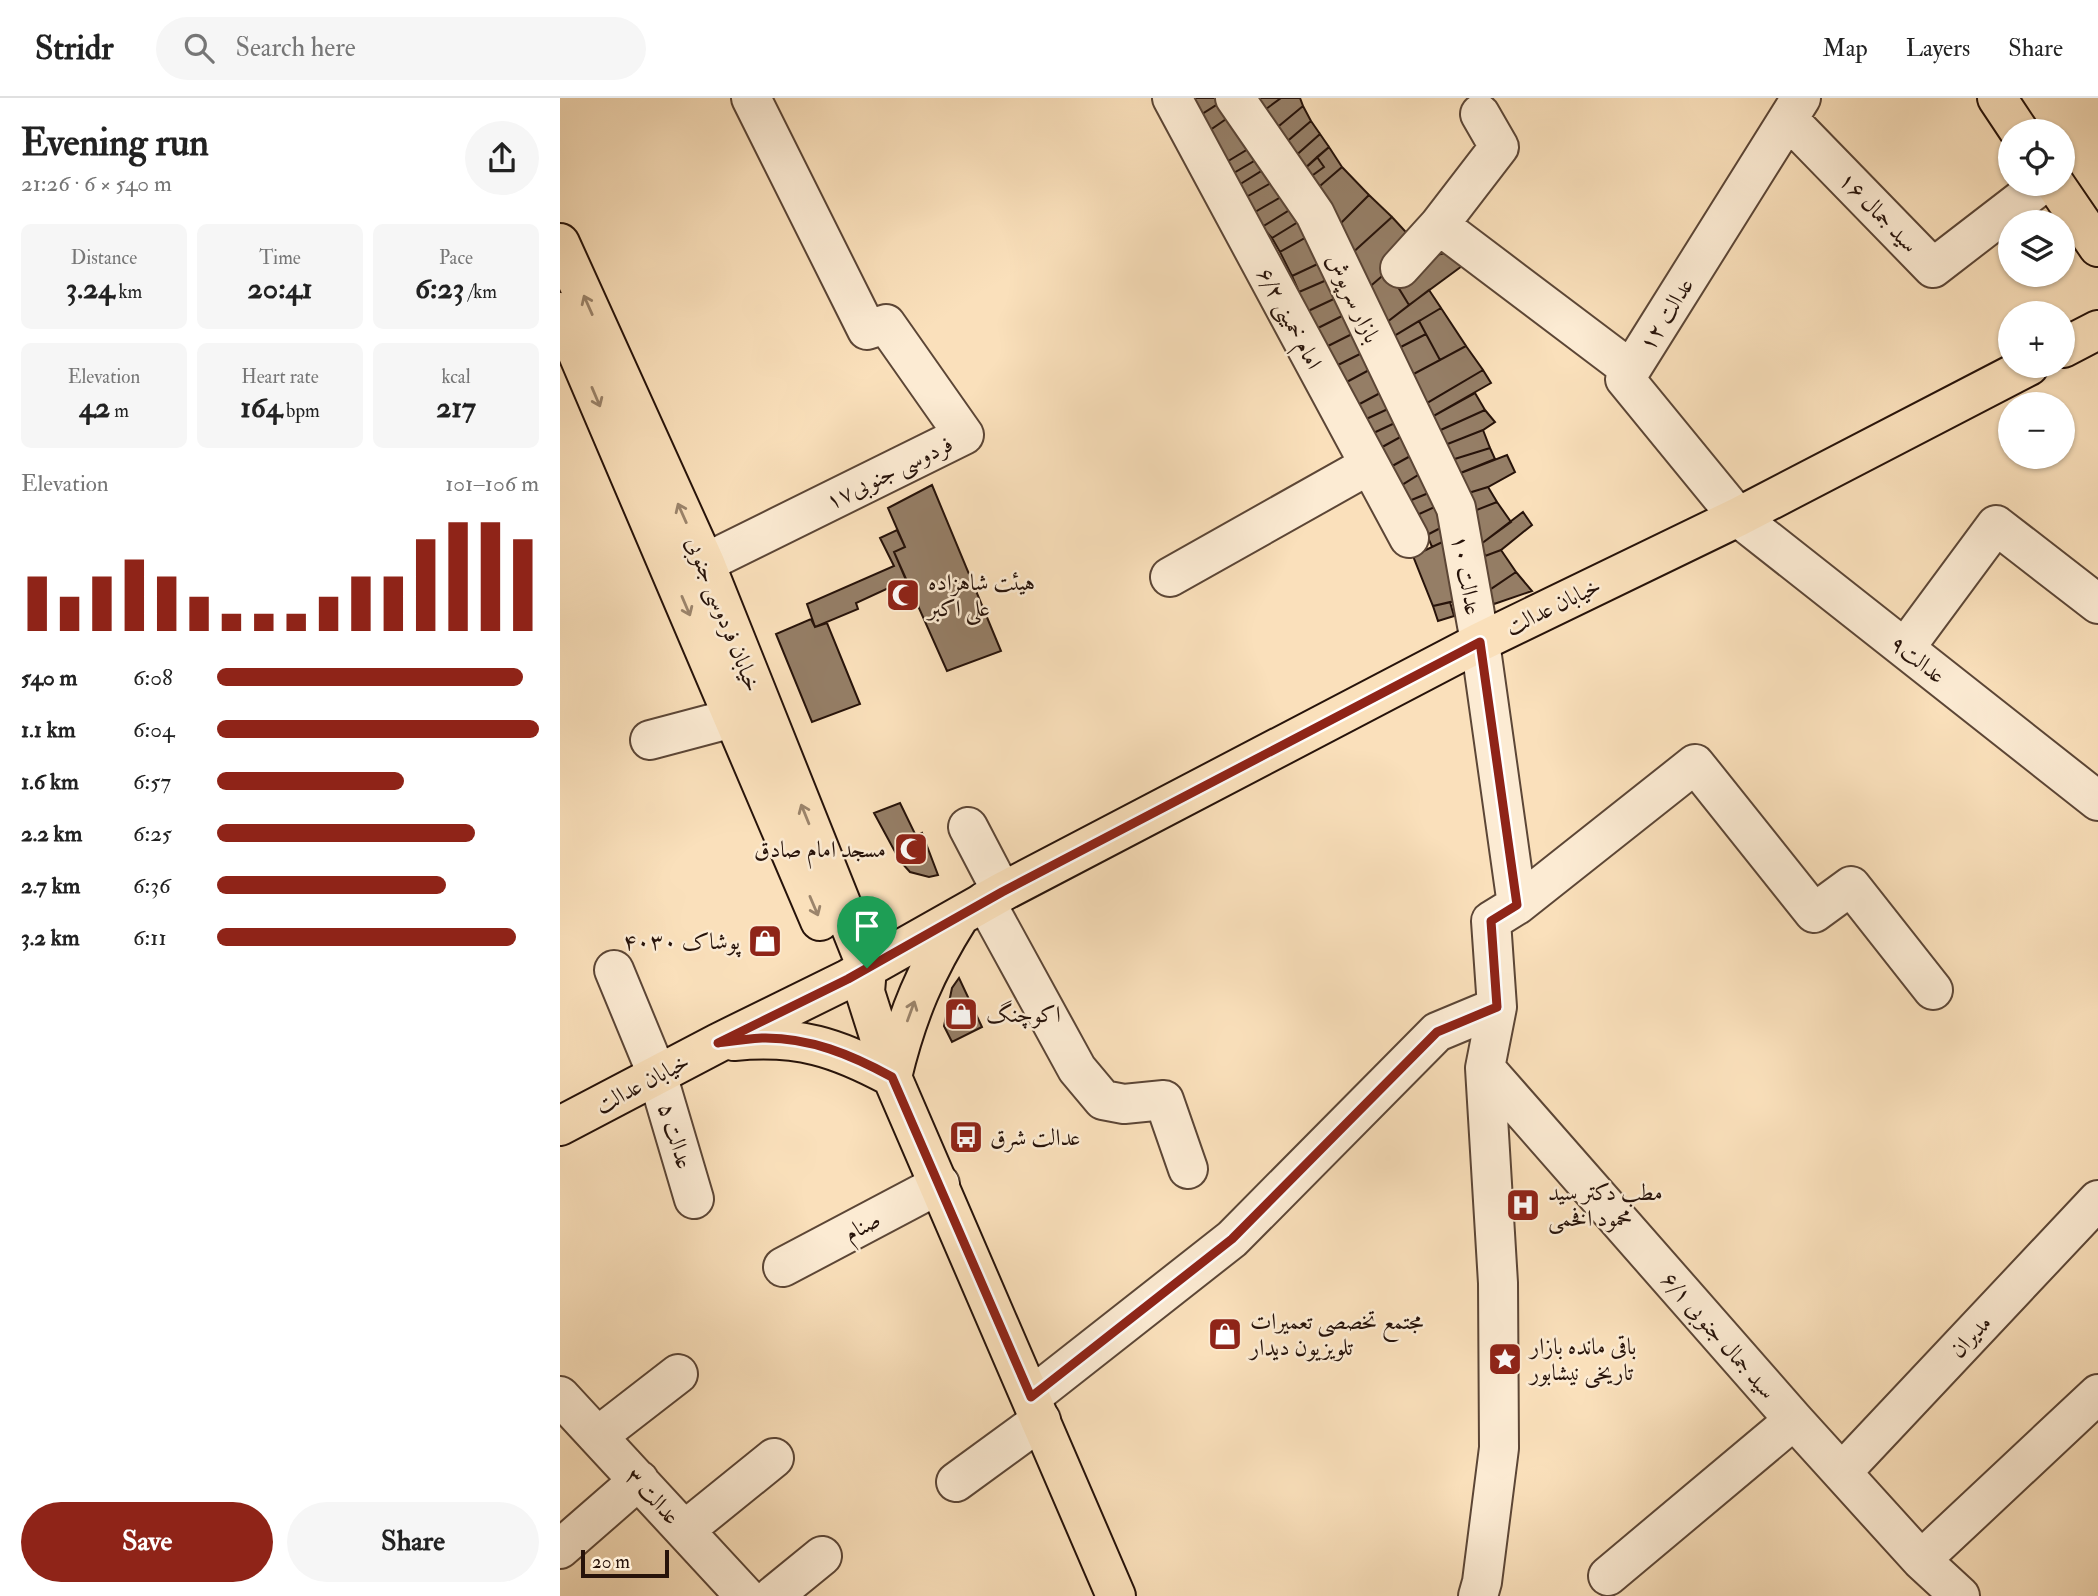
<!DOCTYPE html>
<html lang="en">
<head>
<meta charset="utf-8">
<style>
	:root { --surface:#fff; --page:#f6f6f6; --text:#222; --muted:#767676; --line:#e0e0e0; --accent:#8f2418 }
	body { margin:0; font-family:"IM FELL Double Pica",Amiri,serif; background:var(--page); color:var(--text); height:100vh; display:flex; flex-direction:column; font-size:26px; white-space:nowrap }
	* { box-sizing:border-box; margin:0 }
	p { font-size:23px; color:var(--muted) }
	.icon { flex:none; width:38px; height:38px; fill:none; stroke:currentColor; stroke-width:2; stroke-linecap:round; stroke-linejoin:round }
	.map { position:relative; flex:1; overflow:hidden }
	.drawer { display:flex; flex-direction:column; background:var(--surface); width:560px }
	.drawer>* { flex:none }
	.buttons { position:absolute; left:1438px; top:21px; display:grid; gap:14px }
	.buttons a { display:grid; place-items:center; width:77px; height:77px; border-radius:50%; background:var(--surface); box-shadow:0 2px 5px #0004; font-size:35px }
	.scale { position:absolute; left:21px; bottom:18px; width:88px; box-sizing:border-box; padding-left:7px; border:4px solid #27130a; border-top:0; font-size:19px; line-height:24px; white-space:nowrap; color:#27130a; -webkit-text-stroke:5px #fcebd3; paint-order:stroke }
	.pin { position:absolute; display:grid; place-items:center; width:60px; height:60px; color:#fff; margin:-72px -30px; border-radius:50% 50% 50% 0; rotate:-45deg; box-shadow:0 0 7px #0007 }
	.pin .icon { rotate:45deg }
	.round { display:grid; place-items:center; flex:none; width:74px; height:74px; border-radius:37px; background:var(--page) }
	.head { display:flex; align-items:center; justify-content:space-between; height:119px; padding:0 21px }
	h1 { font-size:38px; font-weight:700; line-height:52px }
	.figures { display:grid; grid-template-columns:repeat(3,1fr); gap:10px; height:119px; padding:7px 21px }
	.figures div { display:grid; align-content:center; border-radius:10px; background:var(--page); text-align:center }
	.figures b { font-size:30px; font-weight:700 }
	.figures small { font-size:19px; font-weight:400 }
	.figures p { font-size:19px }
	.chart { height:196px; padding:14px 21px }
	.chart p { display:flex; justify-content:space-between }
	.chart svg { width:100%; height:126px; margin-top:7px; stroke:var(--accent); stroke-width:6 }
	.cta { display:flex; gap:14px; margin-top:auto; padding:14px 21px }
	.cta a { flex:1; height:80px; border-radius:42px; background:var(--accent); color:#fff; font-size:28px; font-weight:700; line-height:80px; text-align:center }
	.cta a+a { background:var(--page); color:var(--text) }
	ul { padding:0 21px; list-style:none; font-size:23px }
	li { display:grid; grid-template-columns:112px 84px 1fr; align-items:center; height:52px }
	li i { height:18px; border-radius:9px; background:var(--accent) }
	header { display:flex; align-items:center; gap:42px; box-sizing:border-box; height:98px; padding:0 35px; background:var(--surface); border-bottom:2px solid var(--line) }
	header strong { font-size:33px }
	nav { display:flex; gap:38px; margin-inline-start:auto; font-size:24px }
	.search { width:490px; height:63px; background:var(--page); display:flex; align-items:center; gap:18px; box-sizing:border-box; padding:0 24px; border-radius:38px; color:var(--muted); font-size:26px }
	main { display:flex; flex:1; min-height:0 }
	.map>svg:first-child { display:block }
</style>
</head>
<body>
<header>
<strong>Stridr</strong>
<div class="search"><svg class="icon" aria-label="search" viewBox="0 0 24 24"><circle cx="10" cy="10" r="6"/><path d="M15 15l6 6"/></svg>Search here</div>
<nav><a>Map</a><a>Layers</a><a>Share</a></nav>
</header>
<main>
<section class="drawer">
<div class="head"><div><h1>Evening run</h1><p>21:26 · 6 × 540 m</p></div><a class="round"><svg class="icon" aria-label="share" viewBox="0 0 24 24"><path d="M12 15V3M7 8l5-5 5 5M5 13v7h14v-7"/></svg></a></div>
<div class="figures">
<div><p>Distance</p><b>3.24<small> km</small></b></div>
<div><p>Time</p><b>20:41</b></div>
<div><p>Pace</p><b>6:23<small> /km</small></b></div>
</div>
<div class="figures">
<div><p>Elevation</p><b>42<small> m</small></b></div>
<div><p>Heart rate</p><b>164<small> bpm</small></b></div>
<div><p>kcal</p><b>217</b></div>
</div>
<div class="chart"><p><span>Elevation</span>101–106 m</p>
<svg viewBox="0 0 160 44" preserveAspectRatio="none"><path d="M5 44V25M15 44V32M25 44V25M35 44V19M45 44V25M55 44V32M65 44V38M75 44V38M85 44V38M95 44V32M105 44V25M115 44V25M125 44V12M135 44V6M145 44V6M155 44V12"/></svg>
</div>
<ul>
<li><b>540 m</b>6:08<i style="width:95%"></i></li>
<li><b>1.1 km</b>6:04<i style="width:100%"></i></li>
<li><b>1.6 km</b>6:57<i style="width:58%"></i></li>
<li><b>2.2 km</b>6:25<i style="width:80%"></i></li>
<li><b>2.7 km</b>6:36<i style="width:71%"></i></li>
<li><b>3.2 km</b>6:11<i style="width:93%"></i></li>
</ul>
<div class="cta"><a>Save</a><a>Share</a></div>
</section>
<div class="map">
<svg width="1538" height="1498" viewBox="0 0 1538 1498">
	<rect width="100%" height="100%" fill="#fae0bb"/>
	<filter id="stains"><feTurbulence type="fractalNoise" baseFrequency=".00286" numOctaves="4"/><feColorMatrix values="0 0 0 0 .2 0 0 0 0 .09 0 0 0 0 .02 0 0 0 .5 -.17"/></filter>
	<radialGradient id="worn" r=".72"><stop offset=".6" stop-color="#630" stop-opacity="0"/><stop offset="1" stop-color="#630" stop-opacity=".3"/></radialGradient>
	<path fill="#957e66" stroke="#27130a" stroke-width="2" d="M634,0H660L661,4L631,23L626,5Z
		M693,0H721L702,14Z
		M721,0H740L743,8L713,33L702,14Z
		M661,4L669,19L640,39L631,23Z
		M743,8L751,23L723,47L713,33Z
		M669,19L693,48L660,68L640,39Z
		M751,23L760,36L732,61L723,47Z
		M760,36L769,49L741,74L732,61Z
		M693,48L701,59L667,79L660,68Z
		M769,49L782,69L753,94L746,82L764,69L757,59Z
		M701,59L706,70L674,90L667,79Z
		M757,59L764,69L746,82L741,74Z
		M782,69L809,97L775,131L753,94Z
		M706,70L716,82L681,102L674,90Z
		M716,82L726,96L690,117L681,102Z
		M726,96L736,108L702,129L690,117Z
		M809,97L832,119L789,158L775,131Z
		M736,108L743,121L712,140L702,129Z
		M832,119L855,144L828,173L806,192L789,158Z
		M743,121L750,137L720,154L712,140Z
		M750,137L764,163L732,178L720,154Z
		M885,155L902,168L849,207L832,179L865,160Z
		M764,163L769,181L739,194L732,178Z
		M828,173L849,207L822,228L806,192Z
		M769,181L778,199L746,214L739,194Z
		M869,192L881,210L829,241L822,228Z
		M778,199L786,216L754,232L746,214Z
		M881,210L906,248L880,262L859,223Z
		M786,216L794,235L764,250L754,232Z
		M859,223L866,236L835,252L829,241Z
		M794,235L804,254L774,269L764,250Z
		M866,236L880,262L848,279L835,252Z
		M906,248L923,272L862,308L848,279Z
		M804,254L811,271L783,286L774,269Z
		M811,271L822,294L794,309L783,286Z
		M923,272L931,285L868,321L862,308Z
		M822,294L830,310L802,323L794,309Z
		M915,295L925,312L874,335L868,321Z
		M830,310L837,324L807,338L802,323Z
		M925,312L935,324L923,332L880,349L874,335Z
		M837,324L844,337L815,353L807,338Z
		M923,332L930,350L885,364L880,349Z
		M844,337L854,356L825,372L815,353Z
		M930,350L935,361L893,378L885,364Z
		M854,356L863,374L842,387L825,372Z
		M947,357L955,374L928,389L902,397L893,378Z
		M863,374L871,394L849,403L842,387Z
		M372,387L441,553L387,573L334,454L345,449L328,410Z
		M928,389L937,404L909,415L902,397Z
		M871,394L879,407L857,417L849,403Z
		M937,404L951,424L921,446L909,415Z
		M879,407L890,425L867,437L857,417Z
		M963,414L972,427L941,452L925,458L921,446Z
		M890,425L893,439L872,449L867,437Z
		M337,432L345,449L334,454L346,482L296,505L298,511L255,529L247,506L334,468L320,440Z
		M893,439L905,501L873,508L853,458Z
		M941,452L956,474L925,495V458Z
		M956,474L972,493L934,506L925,495Z
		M890,504L894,518L878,523L873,508Z
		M251,521L255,529L267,525L300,606L252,624L216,536Z
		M340,705L356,738L362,735L378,777L369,779L350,774L340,763L314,715Z
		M399,880L422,929L392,944L384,928L392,890Z"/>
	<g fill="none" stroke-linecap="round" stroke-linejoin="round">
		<g stroke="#5c4636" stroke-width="42">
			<path id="minor" d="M612,0L849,440
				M675,0L755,116L896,410L920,544L957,807L931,823L937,909L925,970L938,1185L939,1350L922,1484L918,1498
				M1241,0L1065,281L1178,419L1538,703
				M920,16L939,49L879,127L1071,272
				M1228,21L1373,170L1482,86
				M840,170L879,127
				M145,465L404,337L326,226L307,232L191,0
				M610,479L809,367
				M1345,550L1436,427L1538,506
				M90,642L173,620
				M408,729L442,794
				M425,803L517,971L543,1002L564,1006L604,1002L628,1071
				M957,807L1135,666L1254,815L1291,788L1373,892
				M54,872L97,976L134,1101
				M925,970L1234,1322L1361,1462L1400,1498
				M223,1169L380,1086
				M0,1298L185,1498
				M471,1299L672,1141L877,934L937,909
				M38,1338L118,1276
				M1282,1374L1538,1102
				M396,1384L481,1322
				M125,1432L214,1360
				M0,1451L79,1382
				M1361,1462L1538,1296
				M1048,1478L1234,1322
				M213,1498L262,1458"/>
		</g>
		<g stroke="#27130a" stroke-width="42">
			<path id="major" d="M1437,0L1459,33
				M1495,86L1538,149
				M0,145L145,465L307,870L305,894L332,979L556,1498
				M0,214L260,823
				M1503,250L1538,232
				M174,943C239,937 276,949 332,979
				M332,979C347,916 366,872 400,818
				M0,1028L158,945L288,881L442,794L920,544L1178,419L1469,268"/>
		</g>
		<use href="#minor" stroke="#fcebd3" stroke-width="38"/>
		<use href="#major" stroke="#fae0bb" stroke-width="38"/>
	</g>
	<defs><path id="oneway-shaft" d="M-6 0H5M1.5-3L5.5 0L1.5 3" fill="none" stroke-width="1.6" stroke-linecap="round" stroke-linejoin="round" transform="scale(1.75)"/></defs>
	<g stroke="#9b846b">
		<use href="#oneway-shaft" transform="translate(28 207) rotate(-114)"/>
		<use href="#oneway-shaft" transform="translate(36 299) rotate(67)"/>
		<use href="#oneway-shaft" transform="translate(122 415) rotate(-114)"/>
		<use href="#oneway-shaft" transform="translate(126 508) rotate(67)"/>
		<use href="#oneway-shaft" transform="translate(245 716) rotate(-112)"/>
		<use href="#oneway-shaft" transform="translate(254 808) rotate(67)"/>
		<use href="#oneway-shaft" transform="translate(351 913) rotate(-70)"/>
	</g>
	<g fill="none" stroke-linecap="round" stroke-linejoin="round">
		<g stroke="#fff" stroke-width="14">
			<path id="route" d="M920,544L957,807L931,823L937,909L877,934L672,1141L471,1299L332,979C292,957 249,939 202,940C187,941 173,943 158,945L288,881L442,794Z"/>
		</g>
		<use href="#route" stroke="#8f2418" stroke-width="9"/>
	</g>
	<defs>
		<g id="mosque-square" transform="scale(1.75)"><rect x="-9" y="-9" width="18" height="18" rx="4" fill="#8f2418" stroke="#fcebd3"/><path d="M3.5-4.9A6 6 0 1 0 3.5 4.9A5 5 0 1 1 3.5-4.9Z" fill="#fff"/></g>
		<g id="shop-square" transform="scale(1.75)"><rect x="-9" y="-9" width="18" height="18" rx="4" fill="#8f2418" stroke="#fcebd3"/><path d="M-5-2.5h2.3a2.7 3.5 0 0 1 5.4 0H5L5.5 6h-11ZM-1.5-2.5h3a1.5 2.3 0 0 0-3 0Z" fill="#fff"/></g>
		<g id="bus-square" transform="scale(1.75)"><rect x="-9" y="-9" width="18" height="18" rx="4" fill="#8f2418" stroke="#fcebd3"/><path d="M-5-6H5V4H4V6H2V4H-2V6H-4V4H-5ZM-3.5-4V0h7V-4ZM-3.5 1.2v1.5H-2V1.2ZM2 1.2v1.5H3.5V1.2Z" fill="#fff"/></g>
		<g id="hospital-square" transform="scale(1.75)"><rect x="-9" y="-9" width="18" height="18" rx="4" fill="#8f2418" stroke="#fcebd3"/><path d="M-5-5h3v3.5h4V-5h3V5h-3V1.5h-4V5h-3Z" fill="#fff"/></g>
		<g id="sight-square" transform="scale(1.75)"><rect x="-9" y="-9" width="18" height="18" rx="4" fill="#8f2418" stroke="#fcebd3"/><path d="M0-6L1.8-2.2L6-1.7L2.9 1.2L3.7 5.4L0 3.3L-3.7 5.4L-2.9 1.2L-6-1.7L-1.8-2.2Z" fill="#fff"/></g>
	</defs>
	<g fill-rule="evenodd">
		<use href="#mosque-square" x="343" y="497"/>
		<use href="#mosque-square" x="351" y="751"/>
		<use href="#shop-square" x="205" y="843"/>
		<use href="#shop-square" x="401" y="916"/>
		<use href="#bus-square" x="406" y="1039"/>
		<use href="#hospital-square" x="963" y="1107"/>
		<use href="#shop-square" x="665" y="1236"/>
		<use href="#sight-square" x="945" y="1261"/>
	</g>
	<g text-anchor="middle" stroke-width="5" stroke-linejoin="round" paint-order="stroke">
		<g font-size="23" fill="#27130a" stroke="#fcebd3">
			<text transform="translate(1319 114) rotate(46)" y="8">سید جمال ۱۶</text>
			<text transform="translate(794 200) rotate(65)" y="8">بازار سرپوش</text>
			<text transform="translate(1106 216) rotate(-58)" y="8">عدالت ۱۲</text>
			<text transform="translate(730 220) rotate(62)" y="8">امام خمینی ۶/۲</text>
			<text transform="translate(329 374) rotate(-26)" y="8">فردوسی جنوبی۱۷</text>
			<text transform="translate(907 477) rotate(80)" y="8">عدالت ۱۰</text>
			<text transform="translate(993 508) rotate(-26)" y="8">خیابان عدالت</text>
			<text transform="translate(164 516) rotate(68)" y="8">خیابان فردوسی جنوبی</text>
			<text transform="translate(1358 561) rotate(38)" y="8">عدالت۹</text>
			<text transform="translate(82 985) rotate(-28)" y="8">خیابان عدالت</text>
			<text transform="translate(116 1038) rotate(73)" y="8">عدالت ۵</text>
			<text transform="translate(302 1128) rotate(-28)" y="8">صنام</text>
			<text transform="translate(1159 1237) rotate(49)" y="8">سید جمال جنوبی ۶/۱</text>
			<text transform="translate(1410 1238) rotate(-47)" y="8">مدیران</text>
			<text transform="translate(93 1398) rotate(47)" y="8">عدالت ۳</text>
		</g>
		<g font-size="23" fill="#27130a" stroke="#fcebd3" text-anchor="start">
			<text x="368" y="492">هیئت شاهزاده<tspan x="368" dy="26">علی اکبر</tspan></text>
			<text x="326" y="759" text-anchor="end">مسجد امام صادق</text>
			<text x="180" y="851" text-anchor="end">پوشاک ۴۰۳۰</text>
			<text x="426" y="924">اکوچنگ</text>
			<text x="430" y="1047">عدالت شرق</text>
			<text x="988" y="1102">مطب دکتر سید<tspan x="988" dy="26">محمود افخمی</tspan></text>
			<text x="690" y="1231">مجتمع تخصصی تعمیرات<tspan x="690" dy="26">تلویزیون دیدار</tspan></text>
			<text x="970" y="1256">باقی مانده بازار<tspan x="970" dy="26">تاریخی نیشابور</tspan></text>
		</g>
	</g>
	<rect width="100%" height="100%" filter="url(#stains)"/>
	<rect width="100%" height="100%" fill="url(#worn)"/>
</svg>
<div class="buttons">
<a><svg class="icon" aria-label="locate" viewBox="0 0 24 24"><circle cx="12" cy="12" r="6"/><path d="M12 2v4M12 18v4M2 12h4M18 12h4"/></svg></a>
<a><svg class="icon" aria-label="layers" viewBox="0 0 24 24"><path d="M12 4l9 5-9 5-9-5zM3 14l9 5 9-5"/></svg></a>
<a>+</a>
<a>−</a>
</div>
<div class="scale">20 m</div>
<div class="pin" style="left:307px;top:870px;background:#1e9e55"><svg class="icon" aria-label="arrive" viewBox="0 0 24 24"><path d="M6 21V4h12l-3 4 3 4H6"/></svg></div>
</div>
</main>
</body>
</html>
